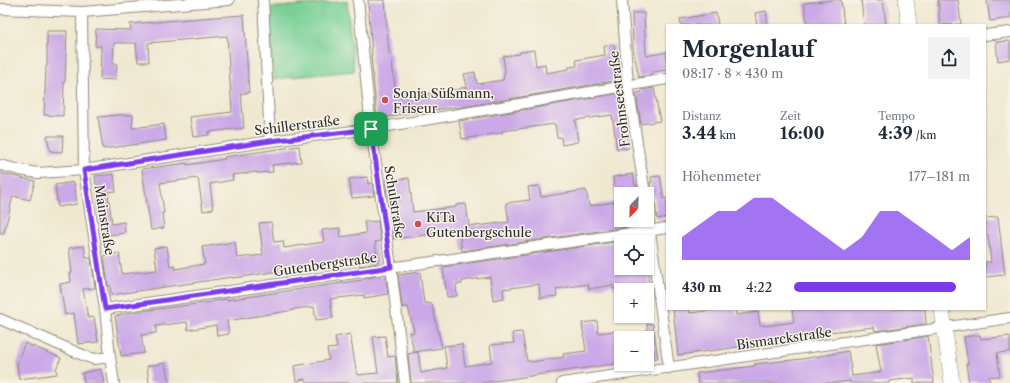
<!DOCTYPE html>
<html lang="de">
<head>
<meta charset="utf-8">
<style>
	:root { --surface:#fff; --page:#f2f2f3; --text:#1f2937; --muted:#747a83; --accent:#7c3aed }
	body { margin:0; font-family:"Libre Caslon Text",serif; background:var(--page); color:var(--text); height:100vh; display:flex; flex-direction:column; font-size:15px; white-space:nowrap }
	* { box-sizing:border-box; margin:0 }
	p { font-size:13px; color:var(--muted) }
	.icon { flex:none; width:22px; height:22px; fill:none; stroke:currentColor; stroke-width:2; stroke-linecap:round; stroke-linejoin:round }
	.map { position:relative; flex:1; overflow:hidden }
	.drawer { position:absolute; left:666px; top:24px; width:320px; height:286px; display:flex; flex-direction:column; background:var(--surface); border-radius:0px; box-shadow:0 1px 3px #0004 }
	.drawer>* { flex:none }
	.needle { width:26px; rotate:203deg }
	.buttons { position:absolute; left:614px; top:187px; display:grid; gap:8px }
	.buttons a { display:grid; place-items:center; width:40px; height:40px; border-radius:0px; background:var(--surface); box-shadow:0 1px 3px #0004; font-size:20px }
	.pin { position:absolute; display:grid; place-items:center; width:34px; height:34px; color:#fff; margin:-17px; border-radius:8px; box-shadow:0 2px 6px #0006 }
	.round { display:grid; place-items:center; flex:none; width:42px; height:42px; border-radius:0px; background:var(--page) }
	.head { display:flex; align-items:center; justify-content:space-between; height:68px; padding:0 16px }
	h1 { font-size:22px; font-weight:700; line-height:30px }
	.stats { display:grid; grid-template-columns:repeat(3,1fr); gap:6px; height:68px; padding:4px 16px }
	.stats div { display:grid; align-content:center }
	.stats b { font-size:17px; font-weight:700 }
	.stats small { font-size:11px; font-weight:400 }
	.stats p { font-size:11px }
	.chart { height:112px; padding:8px 16px }
	.chart p { display:flex; justify-content:space-between }
	.chart svg { width:100%; height:72px; margin-top:4px; fill:var(--accent); opacity:.7 }
	ul { padding:0 16px; list-style:none; font-size:13px }
	li { display:grid; grid-template-columns:64px 48px 1fr; align-items:center; height:30px }
	li i { height:10px; border-radius:5px; background:var(--accent) }
	.map>svg:first-child { display:block }
</style>
</head>
<body>
<div class="map">
<svg width="1010" height="383" viewBox="0 0 1010 383">
	<rect width="100%" height="100%" fill="#f7f3e8"/>
	<filter id="ink" filterUnits="userSpaceOnUse"><feTurbulence type="fractalNoise" baseFrequency=".025" numOctaves="2"/><feDisplacementMap in="SourceGraphic" scale="8" xChannelSelector="R" yChannelSelector="G"/><feConvolveMatrix kernelMatrix="1 2 1 2 8 2 1 2 1" color-interpolation-filters="sRGB"/></filter>
	<filter id="wash" filterUnits="userSpaceOnUse"><feTurbulence type="fractalNoise" baseFrequency=".012" numOctaves="4" result="noise"/><feDisplacementMap in="SourceGraphic" scale="16" xChannelSelector="R" yChannelSelector="G"/><feGaussianBlur stdDeviation="0.9" result="paint"/><feColorMatrix in="noise" values="0 0 0 0 0 0 0 0 0 0 0 0 0 0 0 0 0 1.4 0 .05"/><feComposite in="paint" operator="in"/></filter>
	<g filter="url(#wash)">
		<rect width="100%" height="100%" fill="#f0e9d1"/>
		<path fill="#78d095" stroke="#527e60" d="M347,1L354,71L274,79L268,8Z"/>
		<g id="blocks">
			<path fill="#cba8e7" d="M368,0H385L389,53H391L396,96L420,93V95L461,89V88L467,87L464,74L475,72L477,84L503,80L505,71L503,56L520,54V52L534,50L536,66L545,64L546,73L569,69V67L577,66L576,60L605,55L604,46L614,45L619,80L457,108V107L431,110L396,115V116L377,118L371,55H372Z
				M833,0H841L844,25H807L804,3Z
				M861,0H883L886,25H864Z
				M938,0H958L961,24L940,25Z
				M987,0H1010V18L990,21Z
				M766,11L768,25H757L755,13Z
				M632,13H644L646,56L667,52V70L654,72L651,73L652,75L639,77L633,48Z
				M716,13L718,25H681L680,19Z
				M244,15L249,93H241L244,128L208,132L209,135L193,137L190,117L232,112L227,36L148,43L149,62H138L136,43H114L113,64H117L116,80L100,79L101,46H95L96,29L131,30L130,24L214,17Z
				M47,31H67L65,82H64L63,116L44,115L46,66H47Z
				M1010,41V59L998,61L996,42Z
				M654,88L660,121L641,124L636,93L642,92V90Z
				M621,93L622,95H623L628,126L626,127L629,148L617,149L612,115L575,120L578,142L562,145L561,137H557L555,124L502,131V133L462,139L459,121Z
				M118,115H133L132,128L164,124L166,140L103,149L98,117Z
				M47,136H63L62,152L50,151Z
				M299,146L301,162L272,165L273,172L257,173V172L232,175L233,180L210,184L213,209L203,211L198,178L160,183L164,213H162L164,228L151,230L142,169L187,163V165L225,159L224,157Z
				M0,173L35,181L30,200L13,196L4,233H0Z
				M114,174L116,191L108,192L112,224L124,222L125,233L102,236L95,176Z
				M633,174L635,185L637,184L638,194H615L613,177Z
				M660,176L664,199L667,198V217L657,219L654,194H651L650,182H652L651,177Z
				M367,177L368,184L372,183L374,196L352,198L349,179Z
				M409,178L413,212L456,207V205L466,204L469,226L476,225V226L509,222L506,203L530,200L528,187L539,186L541,197L586,190L589,206L621,201V220H639L640,225L462,251L459,231L394,239L388,194H387L385,181Z
				M74,182L77,204L58,207L55,185Z
				M998,217L1005,275L985,277V262H991L988,235H985V218Z
				M378,221L381,241L375,242L378,263L360,266L359,260L327,263L248,276L232,278V277L111,295L110,285L108,286L104,256L119,253L122,274L157,270L154,248L167,246L170,267L175,266V269L205,264L202,247L235,242L237,258L263,255L259,223L271,222L274,242L283,241L284,248L324,242L322,230L340,228L341,237L366,233L364,222Z
				M642,238L643,242H621V268H647L649,284L613,289V285L589,289L588,284L556,289L557,296L540,298L539,284L503,289L504,298L493,300L490,277L462,281V284H456L457,296L447,297L443,267Z
				M84,246L86,258H91L95,288L83,289L88,318L94,317L98,342L78,344L74,313L65,315L60,284L71,282L70,273H72L69,248Z
				M420,272L424,303L432,304L442,348L414,352L410,333L414,332L408,307H402L398,275Z
				M379,276L380,278L386,277L388,294L364,298V295L330,299L333,318L316,320L314,307L294,309V310L227,321L229,334L217,336L216,325L188,330L187,322L156,326V333L141,335L144,353L121,356L115,316L134,312L212,302V301L227,299V300L260,295L362,280V279Z
				M673,309H689L690,313L720,309H735L736,315L758,312L760,325H764V326L794,322L792,309H925L926,324L875,331L874,327L820,333L725,349L678,355Z
				M597,321L598,333L615,331L618,348L621,347V363L481,383H411L408,354L418,352L421,373L447,368L444,346L462,344L465,366L492,362L490,345L514,343L512,333L522,332L527,361H531V362L564,357L563,354L586,351L582,323Z
				M647,324H653L658,358L647,359Z
				M350,334L357,375L378,373L373,337L385,336L388,357L395,356L398,383H306L305,379L296,381L294,366L329,360L327,349L337,348L335,337Z
				M980,335L981,339L1010,336V352L997,353L1000,376L989,377L990,383H969L966,364H968L964,337Z
				M928,336L934,383H914V378L889,381V383H850V381L835,383H698L697,373L755,366L754,364L802,359L848,351L852,376L881,372L876,344Z
				M25,343L61,358L56,369L57,374L19,379L17,363Z
				M165,363L169,383H149L147,366Z
				M101,369L104,383H84L82,373Z"/>
		</g>
	</g>
	<g filter="url(#ink)">
		<use href="#blocks" fill-opacity="0" stroke="#8e8a7e" stroke-width="1"/>
		<g fill="none" stroke-linecap="round" stroke-linejoin="round">
			<g stroke="#8e8a7e" stroke-width="12">
				<path id="minor" d="M263,0L270,141
					M358,0L371,129L391,267L405,383
					M622,0L628,85L645,194
					M0,9L82,12L229,0
					M82,12L84,170L105,309L110,357L114,383
					M985,35L1010,32
					M0,165L20,170L38,173L84,170L270,141L371,129L667,79
					M647,210L669,368
					M105,309L667,228
					M0,319L85,356L94,359L110,357
					M562,383L1010,318"/>
			</g>
			<g stroke="#8e8a7e" stroke-width="16">
				<path id="secondary" d="M906,0L909,25
					M942,309L952,383"/>
			</g>
			<use href="#minor" stroke="#fff" stroke-width="10"/>
			<use href="#secondary" stroke="#fff" stroke-width="15"/>
		</g>
	</g>
	<g fill="none" stroke-linecap="round" stroke-linejoin="round" filter="url(#ink)">
		<g stroke="#fff" stroke-width="8">
			<path id="route" d="M371,129L391,267L105,309L84,170L270,141Z"/>
		</g>
		<use href="#route" stroke="#7c3aed" stroke-width="5"/>
	</g>
	<g fill="#d1495b" stroke="#f7f3e8" stroke-width="1.5">
		<circle cx="385" cy="100" r="4"/>
		<circle cx="418" cy="224" r="4"/>
	</g>
	<g text-anchor="middle" stroke-width="3" stroke-linejoin="round" paint-order="stroke">
		<g font-size="13" fill="#2b2b2b" stroke="#f7f3e8" text-anchor="start">
			<text x="393" y="98">Sonja Süßmann,<tspan x="393" dy="15">Friseur</tspan></text>
			<text x="426" y="222">KiTa<tspan x="426" dy="15">Gutenbergschule</tspan></text>
		</g>
		<g font-size="13" fill="#2b2b2b" stroke="#f7f3e8">
			<text transform="translate(619 99) rotate(-97)" y="5">Frohnseestraße</text>
			<text transform="translate(297 125) rotate(-7)" y="5">Schillerstraße</text>
			<text transform="translate(395 202) rotate(81)" y="5">Schulstraße</text>
			<text transform="translate(105 220) rotate(81)" y="5">Mainstraße</text>
			<text transform="translate(325 264) rotate(-8)" y="5">Gutenbergstraße</text>
			<text transform="translate(784 338) rotate(-8)" y="5">Bismarckstraße</text>
		</g>
	</g>
</svg>
<div class="buttons">
<a><svg class="needle" viewBox="-14 -14 28 28"><path d="M0-13l5 13h-10z" fill="#e53935"/><path d="M0 13l5-13h-10z" fill="#747a83"/></svg></a>
<a><svg class="icon" aria-label="locate" viewBox="0 0 24 24"><circle cx="12" cy="12" r="6"/><path d="M12 2v4M12 18v4M2 12h4M18 12h4"/></svg></a>
<a>+</a>
<a>−</a>
</div>
<div class="pin" style="left:371px;top:129px;background:#1e9e55"><svg class="icon" aria-label="arrive" viewBox="0 0 24 24"><path d="M6 21V4h12l-3 4 3 4H6"/></svg></div>
<section class="drawer">
<div class="head"><div><h1>Morgenlauf</h1><p>08:17 · 8 × 430 m</p></div><a class="round"><svg class="icon" aria-label="share" viewBox="0 0 24 24"><path d="M12 15V3M7 8l5-5 5 5M5 13v7h14v-7"/></svg></a></div>
<div class="stats">
<div><p>Distanz</p><b>3.44<small> km</small></b></div>
<div><p>Zeit</p><b>16:00</b></div>
<div><p>Tempo</p><b>4:39<small> /km</small></b></div>
</div>
<div class="chart"><p><span>Höhenmeter</span>177–181 m</p>
<svg viewBox="0 0 160 44" preserveAspectRatio="none"><path d="M0 44V30L10 22L20 14L30 14L40 6L50 6L60 14L70 22L80 30L90 38L100 30L110 14L120 14L130 22L140 30L150 38L160 30V44z"/></svg>
</div>
<ul>
<li><b>430 m</b>4:22<i style="width:92%"></i></li>
</ul>
</section>
</div>
</body>
</html>
